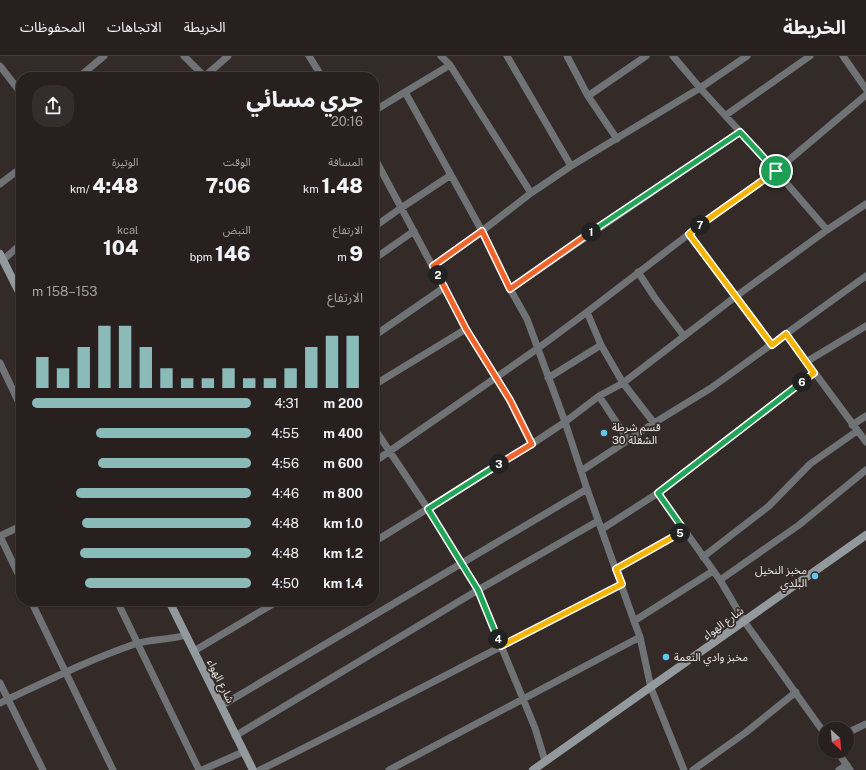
<!DOCTYPE html>
<html lang="ar">
<head>
<meta charset="utf-8">
<style>
	:root { --surface:#27201f; --page:#332d2c; --text:#f1f3f6; --muted:#a4a3a4; --line:#433e3d; --accent:#8bbbb9 }
	body { margin:0; font-family:"Public Sans","Noto Sans Arabic",sans-serif; background:var(--page); color:var(--text); direction:rtl; height:100vh; display:flex; flex-direction:column; font-size:15px; white-space:nowrap }
	* { box-sizing:border-box; margin:0 }
	p { font-size:13px; color:var(--muted) }
	.icon { flex:none; width:22px; height:22px; fill:none; stroke:currentColor; stroke-width:2; stroke-linecap:round; stroke-linejoin:round }
	.map { position:relative; flex:1; overflow:hidden; direction:ltr }
	.side { position:absolute; left:16px; top:16px; width:363px; height:534px; display:flex; flex-direction:column; background:var(--surface); border-radius:16px; box-shadow:0 1px 3px #0004,0 0 0 1px var(--line); direction:rtl }
	.side>* { flex:none }
	.needle { width:26px; rotate:154deg }
	.tools { position:absolute; left:818px; top:666px; display:grid; gap:8px }
	.tools a { display:grid; place-items:center; width:36px; height:36px; border-radius:50%; background:var(--surface); box-shadow:0 1px 3px #0004,0 0 0 1px var(--line); font-size:20px }
	.pin { position:absolute; display:grid; place-items:center; width:34px; height:34px; color:#fff; margin:-17px; border:2px solid #fff; border-radius:50%; box-shadow:0 1px 4px #0007 }
	.km { position:absolute; width:20px; height:20px; margin:-10px; border-radius:50%; background:#222; color:#fff; font-size:11px; line-height:20px; text-align:center }
	.round { display:grid; place-items:center; flex:none; width:42px; height:42px; border-radius:16px; background:var(--page) }
	.head { display:flex; align-items:center; justify-content:space-between; height:68px; padding:0 16px }
	h1 { font-size:22px; font-weight:800; line-height:30px }
	.stats { display:grid; grid-template-columns:repeat(3,1fr); gap:6px; height:68px; padding:4px 16px }
	.stats div { display:grid; align-content:center }
	.stats b { font-size:20px; font-weight:800 }
	.stats small { font-size:11px; font-weight:400 }
	.stats p { font-size:11px }
	.chart { height:112px; padding:8px 16px }
	.chart p { display:flex; justify-content:space-between }
	.chart svg { width:100%; height:72px; margin-top:4px; stroke:var(--accent); stroke-width:6 }
	ul { padding:0 16px; list-style:none; font-size:13px }
	li { display:grid; grid-template-columns:64px 48px 1fr; align-items:center; height:30px }
	li i { height:10px; border-radius:5px; background:var(--accent) }
	header { display:flex; align-items:center; gap:24px; box-sizing:border-box; height:56px; padding:0 20px; background:var(--surface); border-bottom:1px solid var(--line) }
	header strong { font-size:19px }
	nav { display:flex; gap:22px; margin-inline-start:auto; font-size:14px }
	.map>svg:first-child { display:block }
</style>
</head>
<body>
<header>
<strong>الخريطة</strong>
<nav><a>الخريطة</a><a>الاتجاهات</a><a>المحفوظات</a></nav>
</header>
<div class="map">
<svg width="866" height="714" viewBox="0 0 866 714">
	<rect width="100%" height="100%" fill="#342b29"/>
	<g fill="none" stroke-linecap="round" stroke-linejoin="round">
		<path stroke="#6f7375" stroke-width="7" d="M184,0L205,21
			M309,0L322,21
			M441,0L450,9L531,137
			M507,0L571,110
			M567,0L588,40L617,83
			M673,0L700,32L776,115L827,174
			M843,0L866,33
			M450,9L405,36L482,175L510,233L527,263L565,366L587,433L634,565L640,581L651,632L684,714
			M0,10L21,37
			M79,21L104,0
			M204,21L228,0
			M588,40L646,0
			M374,55L405,36
			M726,59L810,0
			M374,101L466,273L510,344L532,388
			M0,128L21,112
			M374,171L401,152L451,119
			M689,178L771,289
			M374,203L414,175
			M3,204L21,188
			M433,210L482,175L531,137L571,110L700,32L747,0
			M638,216L655,242L684,280
			M510,233L740,76
			M587,256L601,289L623,327L654,367
			M786,278L866,386
			M374,280L445,231
			M806,306L866,270
			M0,307L21,351
			M548,322L601,289
			M374,329L466,273
			M599,340L628,384
			M852,369L866,360
			M374,372L428,453L478,534L535,672L545,705
			M374,406L537,293L587,256L689,178L776,115L866,39
			M581,415L654,367L711,332L866,220
			M658,437L720,524L744,565L825,678
			M21,470L0,480L21,524
			M602,473L658,437L814,317
			M374,486L532,388L565,366L599,340L623,327L735,241L827,174L866,148
			M703,501L769,450L810,408L857,375
			M616,513L684,475
			M720,524L799,469L866,414
			M31,545L113,714
			M117,545L199,714
			M634,565L713,515
			M194,595L278,545
			M0,627L43,714
			M0,647C45,626 88,604 135,588C150,583 170,584 186,579
			M221,650L587,433
			M847,677L866,668
			M235,680L478,534L598,465
			M837,695L850,714
			M202,714L243,696
			M260,714C381,654 501,590 622,528
			M389,714L640,581
			M693,714L745,677L796,636
			M839,714L847,709"/>
		<path stroke="#939a9d" stroke-width="8" d="M0,198L21,240
			M169,545L253,714
			M533,714L866,479"/>
	</g>
	<g fill="none" stroke-linecap="round" stroke-linejoin="round">
		<g stroke="#fff" stroke-width="8">
			<path id="split-1" d="M591,176L740,76L776,115"/>
		</g>
		<g stroke="#fff" stroke-width="8">
			<path id="split-2" d="M438,219L433,210L482,175L510,233L591,176"/>
		</g>
		<g stroke="#fff" stroke-width="8">
			<path id="split-3" d="M438,219L466,273L510,344L532,388L499,408"/>
		</g>
		<g stroke="#fff" stroke-width="8">
			<path id="split-4" d="M498,583L478,534L428,453L499,408"/>
		</g>
		<g stroke="#fff" stroke-width="8">
			<path id="split-5" d="M498,583L501,590L622,528L616,513L680,477"/>
		</g>
		<g stroke="#fff" stroke-width="8">
			<path id="split-6" d="M680,477L684,474L658,437L802,326"/>
		</g>
		<g stroke="#fff" stroke-width="8">
			<path id="split-7" d="M700,169L689,178L772,289L786,278L814,317L802,326"/>
		</g>
		<g stroke="#fff" stroke-width="8">
			<path id="split-8" d="M700,169L776,115"/>
		</g>
		<use href="#split-1" stroke="#22a559" stroke-width="5"/>
		<use href="#split-2" stroke="#f0652b" stroke-width="5"/>
		<use href="#split-3" stroke="#f0652b" stroke-width="5"/>
		<use href="#split-4" stroke="#22a559" stroke-width="5"/>
		<use href="#split-5" stroke="#f5b400" stroke-width="5"/>
		<use href="#split-6" stroke="#22a559" stroke-width="5"/>
		<use href="#split-7" stroke="#f5b400" stroke-width="5"/>
		<use href="#split-8" stroke="#f5b400" stroke-width="5"/>
	</g>
	<g fill="#64c5ee" stroke="#342b29" stroke-width="1.5">
		<circle cx="604" cy="377" r="4"/>
		<circle cx="815" cy="520" r="4"/>
		<circle cx="666" cy="601" r="4"/>
	</g>
	<g text-anchor="middle" stroke-width="3.5" stroke-linejoin="round" paint-order="stroke">
		<g font-size="11" fill="#ece6e4" stroke="#342b29" text-anchor="start">
			<text x="612" y="375">قسم شرطة<tspan x="612" dy="13">الشقلة 30</tspan></text>
			<text x="807" y="518" text-anchor="end">مخبز النخيل<tspan x="807" dy="13">البلدي</tspan></text>
			<text x="674" y="605">مخبز وادي النعمة</text>
		</g>
		<g font-size="11" fill="#ece6e4" stroke="#342b29">
			<text transform="translate(723 567) rotate(-36)" y="4">شارع الهواء</text>
			<text transform="translate(221 625) rotate(64)" y="4">شارع الهواء</text>
		</g>
	</g>
</svg>
<div class="tools">
<a><svg class="needle" viewBox="-14 -14 28 28"><path d="M0-13l5 13h-10z" fill="#e53935"/><path d="M0 13l5-13h-10z" fill="#a4a3a4"/></svg></a>
</div>
<div class="pin" style="left:776px;top:115px;background:#1e9e55"><svg class="icon" aria-label="arrive" viewBox="0 0 24 24"><path d="M6 21V4h12l-3 4 3 4H6"/></svg></div>
<b class="km" style="left:591px;top:176px">1</b>
<b class="km" style="left:438px;top:219px">2</b>
<b class="km" style="left:499px;top:408px">3</b>
<b class="km" style="left:498px;top:583px">4</b>
<b class="km" style="left:680px;top:477px">5</b>
<b class="km" style="left:802px;top:326px">6</b>
<b class="km" style="left:700px;top:169px">7</b>
<section class="side">
<div class="head"><div><h1>جري مسائي</h1><p>20:16</p></div><a class="round"><svg class="icon" aria-label="share" viewBox="0 0 24 24"><path d="M12 15V3M7 8l5-5 5 5M5 13v7h14v-7"/></svg></a></div>
<div class="stats">
<div><p>المسافة</p><b>1.48<small> km</small></b></div>
<div><p>الوقت</p><b>7:06</b></div>
<div><p>الوتيرة</p><b>4:48<small> /km</small></b></div>
</div>
<div class="stats">
<div><p>الارتفاع</p><b>9<small> m</small></b></div>
<div><p>النبض</p><b>146<small> bpm</small></b></div>
<div><p>kcal</p><b>104</b></div>
</div>
<div class="chart"><p><span>الارتفاع</span>153–158 m</p>
<svg viewBox="0 0 160 44" preserveAspectRatio="none"><path d="M5 44V25M15 44V32M25 44V19M35 44V6M45 44V6M55 44V19M65 44V32M75 44V38M85 44V38M95 44V32M105 44V38M115 44V38M125 44V32M135 44V19M145 44V12M155 44V12"/></svg>
</div>
<ul>
<li><b>200 m</b>4:31<i style="width:100%"></i></li>
<li><b>400 m</b>4:55<i style="width:71%"></i></li>
<li><b>600 m</b>4:56<i style="width:70%"></i></li>
<li><b>800 m</b>4:46<i style="width:80%"></i></li>
<li><b>1.0 km</b>4:48<i style="width:77%"></i></li>
<li><b>1.2 km</b>4:48<i style="width:78%"></i></li>
<li><b>1.4 km</b>4:50<i style="width:76%"></i></li>
</ul>
</section>
</div>
</body>
</html>
